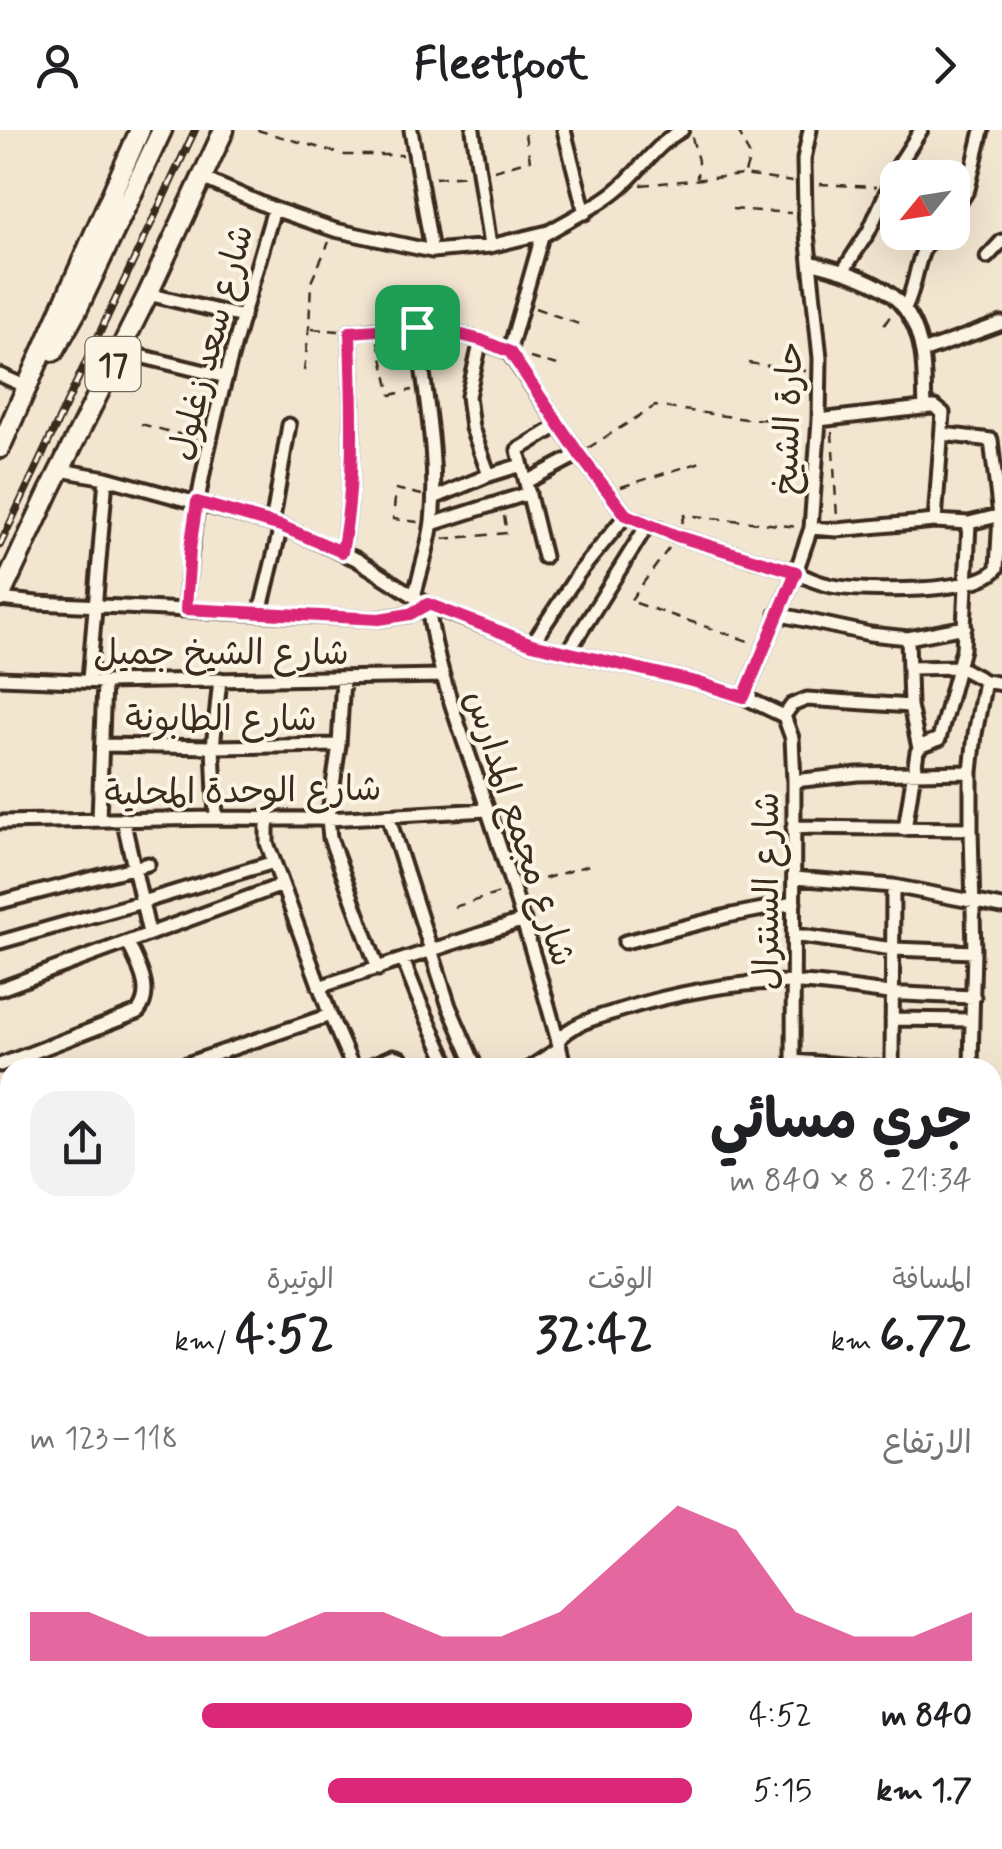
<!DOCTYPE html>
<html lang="ar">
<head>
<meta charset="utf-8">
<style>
	:root { --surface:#fff; --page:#f2f2f2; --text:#202124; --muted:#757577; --accent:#db2777 }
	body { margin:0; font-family:Mynerve,"Playpen Sans Arabic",sans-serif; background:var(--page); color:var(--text); direction:rtl; height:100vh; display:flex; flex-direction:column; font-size:38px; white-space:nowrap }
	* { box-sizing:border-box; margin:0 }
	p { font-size:32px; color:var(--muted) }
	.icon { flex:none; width:55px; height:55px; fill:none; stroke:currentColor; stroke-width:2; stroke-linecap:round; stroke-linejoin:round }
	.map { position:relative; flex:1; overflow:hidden; direction:ltr }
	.details { position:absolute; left:0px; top:928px; width:1002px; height:792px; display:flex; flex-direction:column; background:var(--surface); border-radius:30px 30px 0 0; box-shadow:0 10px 40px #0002; direction:rtl }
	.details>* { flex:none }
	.needle { width:65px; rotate:240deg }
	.buttons { position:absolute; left:880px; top:30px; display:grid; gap:20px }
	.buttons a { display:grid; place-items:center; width:90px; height:90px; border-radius:20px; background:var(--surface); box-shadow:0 10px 40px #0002; font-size:50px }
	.pin { position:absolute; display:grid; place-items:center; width:85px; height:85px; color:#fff; margin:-42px; border-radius:20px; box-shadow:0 5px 15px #0006 }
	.round { display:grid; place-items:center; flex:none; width:105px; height:105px; border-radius:30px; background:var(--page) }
	.head { display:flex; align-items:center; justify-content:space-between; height:170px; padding:0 30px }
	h1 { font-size:55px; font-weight:700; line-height:75px }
	.figures { display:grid; grid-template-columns:repeat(3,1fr); gap:15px; height:170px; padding:10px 30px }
	.figures div { display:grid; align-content:center }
	.figures b { font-size:50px; font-weight:700 }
	.figures small { font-size:28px; font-weight:400 }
	.figures p { font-size:28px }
	.chart { height:280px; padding:20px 30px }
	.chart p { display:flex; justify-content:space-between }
	.chart svg { width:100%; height:180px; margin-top:10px; fill:var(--accent); opacity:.7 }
	ul { padding:0 30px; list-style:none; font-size:32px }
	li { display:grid; grid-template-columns:160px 120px 1fr; align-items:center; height:75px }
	li i { height:25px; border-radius:12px; background:var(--accent) }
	header { display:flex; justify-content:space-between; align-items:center; height:130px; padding:0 30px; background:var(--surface); font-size:45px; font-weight:700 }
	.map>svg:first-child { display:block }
</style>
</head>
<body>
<header><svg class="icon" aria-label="forward" viewBox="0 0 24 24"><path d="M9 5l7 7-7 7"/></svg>Fleetfoot<svg class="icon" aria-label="person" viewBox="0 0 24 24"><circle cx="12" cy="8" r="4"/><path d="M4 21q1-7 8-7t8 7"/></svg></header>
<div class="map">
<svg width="1002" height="1719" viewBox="0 0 1002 1719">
	<rect width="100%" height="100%" fill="#f3e6d1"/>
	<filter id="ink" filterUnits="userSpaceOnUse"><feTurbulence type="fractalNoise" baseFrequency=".01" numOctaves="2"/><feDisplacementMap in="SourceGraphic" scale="20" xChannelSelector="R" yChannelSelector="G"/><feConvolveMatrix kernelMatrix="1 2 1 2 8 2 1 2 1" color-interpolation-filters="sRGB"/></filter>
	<g filter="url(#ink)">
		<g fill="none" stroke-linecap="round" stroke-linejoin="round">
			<g stroke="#3b2a1e" stroke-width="19">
				<path id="minor" d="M411,0L432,121
					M473,0L490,116
					M564,0L585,83
					M202,48L274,79L335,100L432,121L490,116L548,102
					M952,85L968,59L982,0
					M987,127L1002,111
					M810,132C865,147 912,158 922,223C925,241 924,260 925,278
					M843,141L869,101L898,36L921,0
					M148,164L243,187
					M905,178C919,150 914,126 935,102
					M481,210L468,266L472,298L489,345
					M119,221L226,247
					M509,222L579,324L626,385L677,406L796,442C808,449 818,453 832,456C863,462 980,464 997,438L1000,386L991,310L943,304
					M509,222L542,106C567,90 594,79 617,60C641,40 655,15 682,0
					M922,222L1002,193
					M0,245L25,256
					M819,290L931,277H935L943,283L935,391
					M60,340L106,348L281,396L356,429L428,475L479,494L532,514L696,552L744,567L784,586
					M526,352L579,324
					M434,368L489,345L521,335
					M272,394L289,295
					M432,394L529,363
					M811,398L837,400L935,391L969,393L1002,385
					M342,422C356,350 352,275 350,202C372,200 394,197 415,197C448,198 480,210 509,222
					M544,427L518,320L559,295
					M414,467C420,442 429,417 432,391C439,329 424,259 417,197
					M0,469L37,473L379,489L410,484L428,475C436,540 462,603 483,666C513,756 541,846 565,938
					M186,479C192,342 236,210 274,79
					M260,483L281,396
					M777,484L870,504L908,508L965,497
					M908,508L910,576L919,618
					M532,514L578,444L626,385
					M568,522L648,394
					M910,538L959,537L985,551L1002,554
					M0,548L104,552L443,546
					M343,549L339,615L328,689L330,708L378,839
					M89,550L106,348
					M744,567L796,442L811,398L819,290L820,228L805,84L804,29L810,0
					M784,586L792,608L794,651L793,938
					M784,586L792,575L807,569L910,576
					M104,615L213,617L339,615
					M794,651L858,644L971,642L975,604L985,551
					M388,686L449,876L473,931L474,938
					M216,688L213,617L220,549
					M270,688L267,696V713L330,885L353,938
					M99,689L104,552
					M123,689L149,803
					M0,692L216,688L328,689L487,680
					M793,697L971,699L974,822L972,890L892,889
					M905,699L917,622L921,616L939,609L963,519L969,393
					M971,699V642
					M794,748L893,756L1002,777
					M0,772L148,734
					M794,805L893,819L974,822
					M0,812L142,772L274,732
					M625,812L727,786L794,773
					M403,830L418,868L450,938
					M319,857L524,790
					M0,859L282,755
					M558,911C570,894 598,887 618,881C669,864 745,849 799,853C829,854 859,860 890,863C918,865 946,866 974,867
					M793,931L879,938
					M0,935L138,882C155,860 137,834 128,812
					M175,938L330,885
					M365,938L393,926L400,928L407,938
					M530,938L560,918
					M892,938L893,756
					M971,938L972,890
					M0,1010L10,1006
					M992,1020L1002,1021
					M1002,1034L1000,1098L1002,1127
					M0,1083L10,1078
					M0,1146L10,1141
					M0,1205L10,1229
					M1002,1317L993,1377L1002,1376
					M0,1412L10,1393
					M151,1710L154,1719
					M179,1710L182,1719
					M656,1719L660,1710
					M748,1719L753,1710"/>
			</g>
			<g stroke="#3b2a1e" stroke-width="25">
				<path id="trunk" d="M54,221L77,180L162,0
					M0,318L140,0
					M0,467L50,360L148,164L224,0"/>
			</g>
			<path stroke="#3b2a1e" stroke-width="2.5" stroke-dasharray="10 8" stroke-linecap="butt" d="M257,0L345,25H403
				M738,0L750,27L745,43
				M692,7L698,31L697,48
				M494,40L530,30L524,0
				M435,48L467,45
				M819,54L876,57
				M641,55L744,45L792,52
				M732,79L791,83
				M535,178L584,196
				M884,195L891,185
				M312,199L339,201
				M378,211L391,265L412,260
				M530,228L562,236
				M748,233L806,241
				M304,241L309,199L311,152L329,112
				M141,294L197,309
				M832,302L837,388
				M588,318L655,276L746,289L807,290
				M621,357L701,332
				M418,392L393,389L396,359L422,365
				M682,393L685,385L798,397
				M443,409L507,403L504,386
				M669,418L630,471L754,513
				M527,754L589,735
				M454,777L500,763"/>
			<use href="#minor" stroke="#fcf5e5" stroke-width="11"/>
			<use href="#trunk" stroke="#fcf5e5" stroke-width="18"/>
			<g stroke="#3b2a1e" stroke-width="8">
				<path id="rail" d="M0,415L195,0"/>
			</g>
			<use href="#rail" stroke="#fcf5e5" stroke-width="4" stroke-dasharray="11" stroke-linecap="butt"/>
		</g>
	</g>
	<g fill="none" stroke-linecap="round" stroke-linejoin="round" filter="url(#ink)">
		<g stroke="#fff" stroke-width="20">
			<path id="route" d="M417,197L450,202L481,210L510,222L579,324L626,385L677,406L796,442L744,567L696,552L532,514L428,474L410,484L379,489L186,479L190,419L197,372L281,396L342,422C356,350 352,275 350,202Z"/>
		</g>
		<use href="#route" stroke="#db2777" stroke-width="12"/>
	</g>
	<g text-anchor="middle" stroke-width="8" stroke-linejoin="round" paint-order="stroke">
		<rect fill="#fcf5e5" stroke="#75675a" stroke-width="2.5" x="85.5" y="207" width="55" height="54" rx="8"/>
		<g font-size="32" font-weight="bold" fill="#3b2a1e">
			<text x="113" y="245">17</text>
		</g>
		<g font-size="35" fill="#3b2a1e" stroke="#fcf5e5">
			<text transform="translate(210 212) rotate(-75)" y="12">شارع سعد زغلول</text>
			<text transform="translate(787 288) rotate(-88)" y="12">حارة الشيخ</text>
			<text x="221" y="534">شارع الشيخ جميل</text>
			<text x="221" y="600">شارع الطابونة</text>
			<text transform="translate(243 660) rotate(-1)" y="12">شارع الوحدة المحلية</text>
			<text transform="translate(521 698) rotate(72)" y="12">شارع مجمع المدارس</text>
			<text transform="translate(766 761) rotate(-90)" y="12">شارع السنترال</text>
		</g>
	</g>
</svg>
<div class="buttons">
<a><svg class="needle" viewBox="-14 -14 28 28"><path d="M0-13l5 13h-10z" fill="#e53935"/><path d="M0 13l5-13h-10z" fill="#757577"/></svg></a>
</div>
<div class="pin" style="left:417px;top:197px;background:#1e9e55"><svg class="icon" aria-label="arrive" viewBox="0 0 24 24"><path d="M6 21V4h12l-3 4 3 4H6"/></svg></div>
<section class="details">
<div class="head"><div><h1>جري مسائي</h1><p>21:34 · 8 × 840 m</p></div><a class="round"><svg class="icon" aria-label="share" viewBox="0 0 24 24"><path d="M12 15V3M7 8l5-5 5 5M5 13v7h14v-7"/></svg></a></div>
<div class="figures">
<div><p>المسافة</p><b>6.72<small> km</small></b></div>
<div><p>الوقت</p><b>32:42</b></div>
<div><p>الوتيرة</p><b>4:52<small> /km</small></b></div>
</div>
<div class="chart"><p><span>الارتفاع</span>118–123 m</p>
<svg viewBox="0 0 160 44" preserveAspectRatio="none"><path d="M0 44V32L10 32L20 38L30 38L40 38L50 32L60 32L70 38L80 38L90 32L100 19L110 6L120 12L130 32L140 38L150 38L160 32V44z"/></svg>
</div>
<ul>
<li><b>840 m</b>4:52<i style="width:74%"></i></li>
<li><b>1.7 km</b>5:15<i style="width:55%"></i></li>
</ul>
</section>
</div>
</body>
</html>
